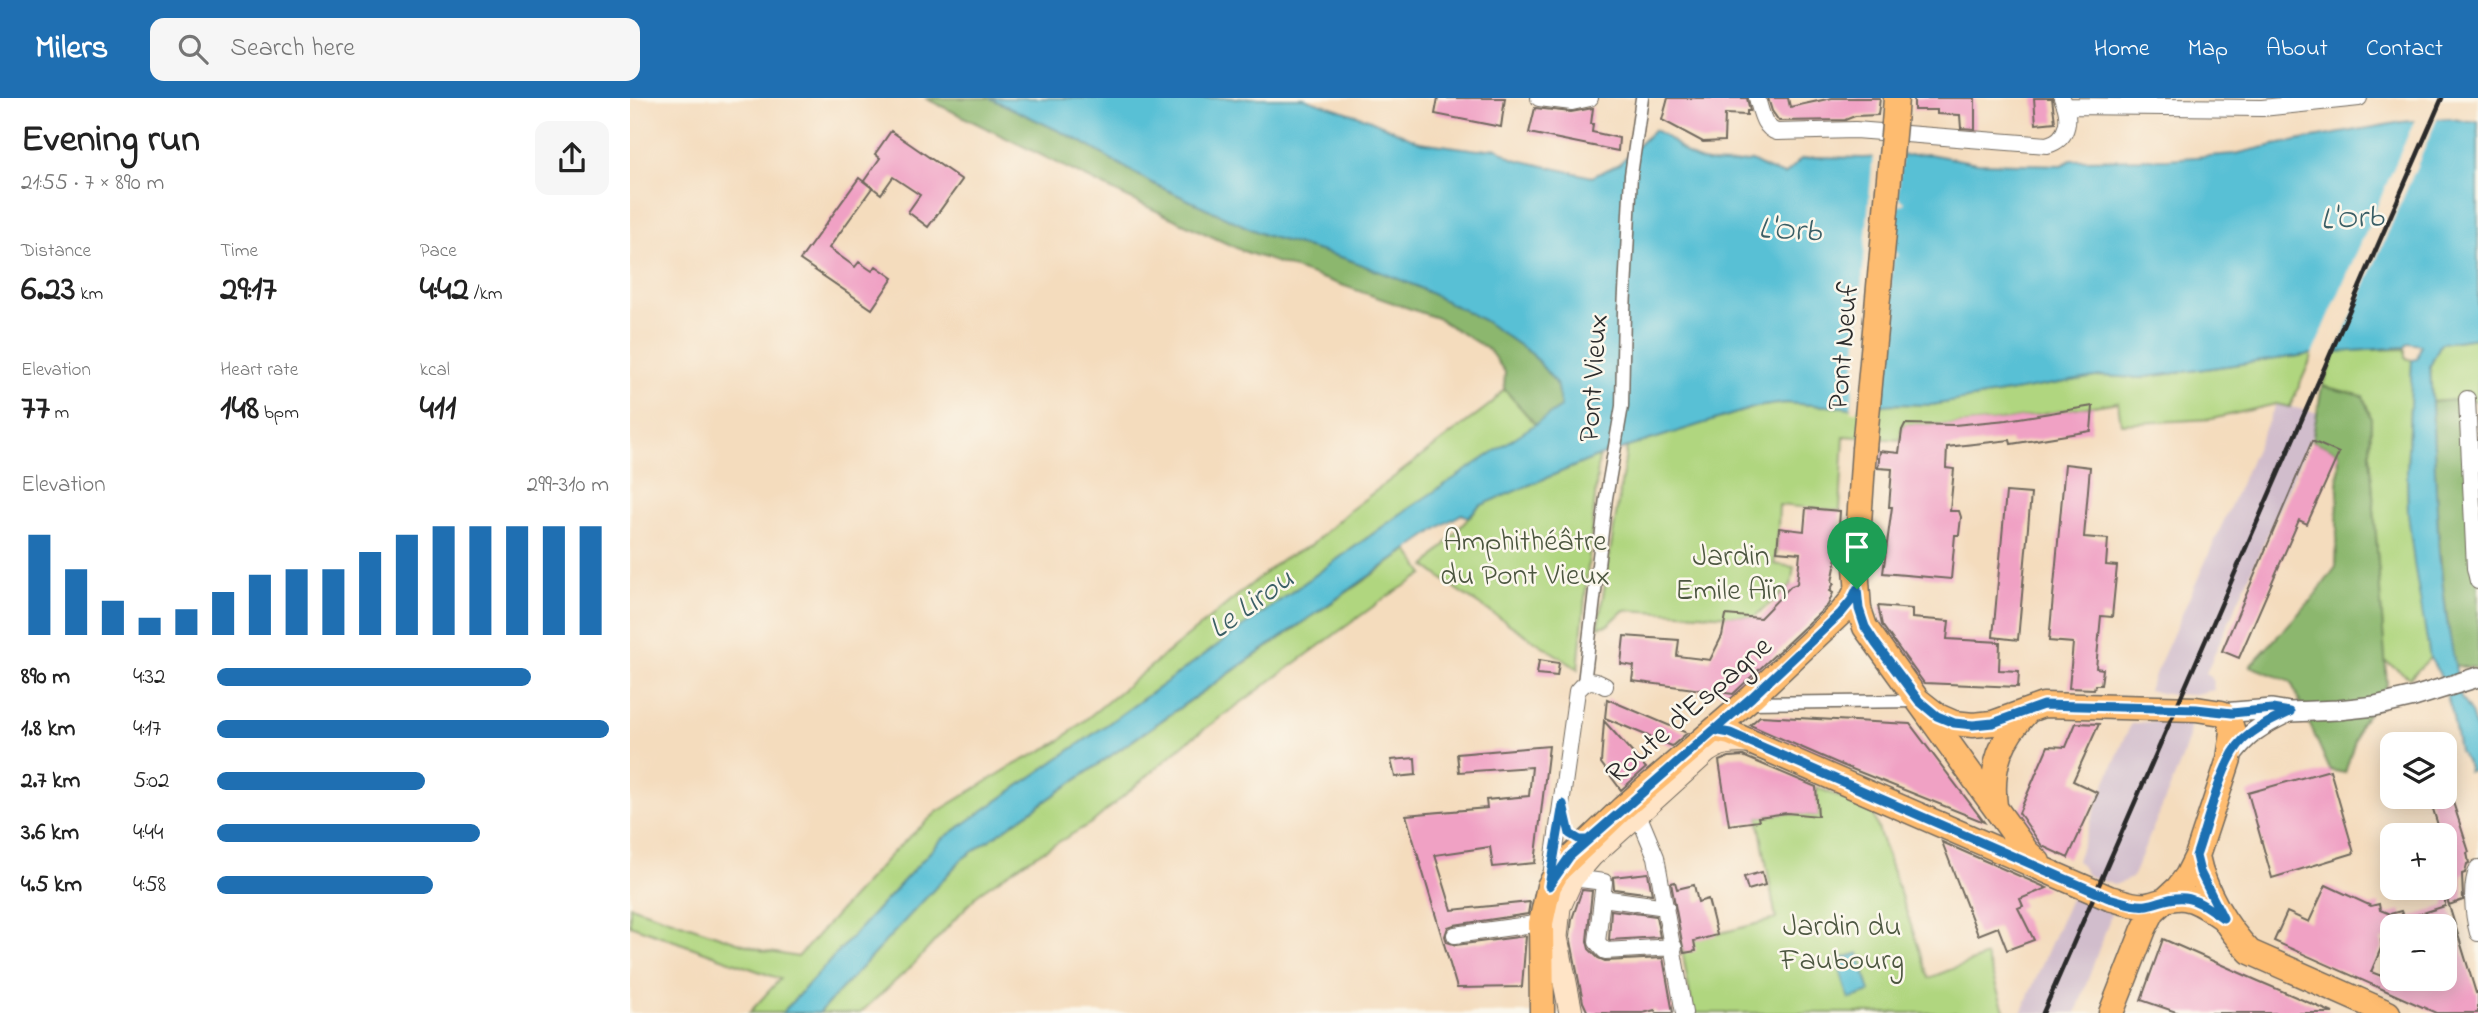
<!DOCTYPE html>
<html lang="en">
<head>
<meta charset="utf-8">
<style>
	:root { --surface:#fff; --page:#f6f6f6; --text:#222; --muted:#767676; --accent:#1f6fb2 }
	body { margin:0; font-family:"Indie Flower",sans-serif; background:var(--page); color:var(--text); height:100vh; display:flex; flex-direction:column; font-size:26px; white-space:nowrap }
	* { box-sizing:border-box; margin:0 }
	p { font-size:23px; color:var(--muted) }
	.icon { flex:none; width:38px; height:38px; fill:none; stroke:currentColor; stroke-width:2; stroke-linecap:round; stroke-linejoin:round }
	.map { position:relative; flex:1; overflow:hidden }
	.panel { display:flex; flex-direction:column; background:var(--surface); width:630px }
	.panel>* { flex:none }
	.tools { position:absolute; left:1750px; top:634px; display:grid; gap:14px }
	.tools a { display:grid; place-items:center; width:77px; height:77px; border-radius:14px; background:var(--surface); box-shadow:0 4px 18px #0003; font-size:35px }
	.pin { position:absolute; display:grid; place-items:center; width:60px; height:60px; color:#fff; margin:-72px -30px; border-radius:50% 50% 50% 0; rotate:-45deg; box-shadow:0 0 7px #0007 }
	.pin .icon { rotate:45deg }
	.round { display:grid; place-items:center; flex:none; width:74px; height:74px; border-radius:14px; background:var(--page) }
	.overview { display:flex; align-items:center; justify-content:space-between; height:119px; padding:0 21px }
	h1 { font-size:38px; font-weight:700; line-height:52px }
	.metrics { display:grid; grid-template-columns:repeat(3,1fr); gap:10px; height:119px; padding:7px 21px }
	.metrics div { display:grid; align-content:center }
	.metrics b { font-size:35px; font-weight:700 }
	.metrics small { font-size:19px; font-weight:400 }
	.metrics p { font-size:19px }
	.chart { height:196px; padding:14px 21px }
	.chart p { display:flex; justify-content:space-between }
	.chart svg { width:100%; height:126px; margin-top:7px; stroke:var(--accent); stroke-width:6 }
	ul { padding:0 21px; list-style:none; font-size:23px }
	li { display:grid; grid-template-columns:112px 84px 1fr; align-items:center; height:52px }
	li i { height:18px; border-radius:9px; background:var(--accent) }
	header { display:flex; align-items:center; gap:42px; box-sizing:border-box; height:98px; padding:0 35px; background:var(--accent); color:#fff }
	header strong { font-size:33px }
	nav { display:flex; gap:38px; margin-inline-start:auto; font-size:24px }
	.search { width:490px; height:63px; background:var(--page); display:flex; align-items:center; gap:18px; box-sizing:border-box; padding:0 24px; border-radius:14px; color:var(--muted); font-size:26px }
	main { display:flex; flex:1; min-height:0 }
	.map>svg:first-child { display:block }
</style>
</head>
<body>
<header>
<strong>Milers</strong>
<div class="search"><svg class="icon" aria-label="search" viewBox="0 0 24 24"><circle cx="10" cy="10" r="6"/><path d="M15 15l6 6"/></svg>Search here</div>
<nav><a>Home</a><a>Map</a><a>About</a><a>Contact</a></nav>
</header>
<main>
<section class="panel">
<div class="overview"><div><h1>Evening run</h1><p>21:55 · 7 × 890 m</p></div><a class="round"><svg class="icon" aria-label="share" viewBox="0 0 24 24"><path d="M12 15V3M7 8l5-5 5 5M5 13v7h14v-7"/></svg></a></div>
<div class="metrics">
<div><p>Distance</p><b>6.23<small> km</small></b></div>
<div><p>Time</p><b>29:17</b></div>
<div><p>Pace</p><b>4:42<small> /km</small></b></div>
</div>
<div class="metrics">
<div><p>Elevation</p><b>77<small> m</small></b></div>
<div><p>Heart rate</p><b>148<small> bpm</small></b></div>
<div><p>kcal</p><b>411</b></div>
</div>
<div class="chart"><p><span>Elevation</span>299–310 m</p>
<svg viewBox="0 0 160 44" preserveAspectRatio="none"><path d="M5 44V9M15 44V21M25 44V32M35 44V38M45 44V35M55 44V29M65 44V23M75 44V21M85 44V21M95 44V15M105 44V9M115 44V6M125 44V6M135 44V6M145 44V6M155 44V6"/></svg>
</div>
<ul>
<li><b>890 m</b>4:32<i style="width:80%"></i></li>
<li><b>1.8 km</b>4:17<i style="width:100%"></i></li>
<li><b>2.7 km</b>5:02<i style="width:53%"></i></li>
<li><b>3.6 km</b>4:44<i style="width:67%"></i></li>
<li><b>4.5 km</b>4:58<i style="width:55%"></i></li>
</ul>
</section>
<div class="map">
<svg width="1848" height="915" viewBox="0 0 1848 915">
	<rect width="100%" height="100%" fill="#fbf7ec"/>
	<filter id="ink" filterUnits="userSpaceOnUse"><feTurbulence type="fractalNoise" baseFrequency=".0143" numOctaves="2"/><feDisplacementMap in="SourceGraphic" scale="14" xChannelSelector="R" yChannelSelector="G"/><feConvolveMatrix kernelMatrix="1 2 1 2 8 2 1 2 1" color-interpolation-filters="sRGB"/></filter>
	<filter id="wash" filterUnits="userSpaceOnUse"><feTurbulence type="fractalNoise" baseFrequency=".00686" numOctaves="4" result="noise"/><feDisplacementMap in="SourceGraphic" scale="28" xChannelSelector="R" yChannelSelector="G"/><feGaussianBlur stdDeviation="1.57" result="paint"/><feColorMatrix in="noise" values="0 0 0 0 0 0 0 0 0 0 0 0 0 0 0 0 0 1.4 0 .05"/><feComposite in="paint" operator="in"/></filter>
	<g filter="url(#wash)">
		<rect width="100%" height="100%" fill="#f4dcbd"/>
		<path fill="#d1bdcc" d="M1646,306L1689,315L1683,335L1576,575L1582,580L1584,592L1561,597L1535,596L1518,592Z
			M1523,623L1560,624L1559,639L1550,666L1502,780L1484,787L1457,777L1447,762L1471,695L1501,626Z
			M1448,796L1476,806L1481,817L1446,915H1391L1440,801Z"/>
		<path fill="#b0d67f" stroke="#6e8055" stroke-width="2" d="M1848,240V303L1802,304L1800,268L1811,245Z
			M1775,251V260L1782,262L1777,374L1778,415L1800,560L1780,580L1755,563L1740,356L1741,319L1733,298L1692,288L1707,253Z
			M1683,256L1660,309L1646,306L1582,321L1491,326L1488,304L1377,322L1324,327L1275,326L1272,329L1271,342L1214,338L1210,413L1149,407L1147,453L1144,466L1164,469L1161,488L1124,519L994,512L978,527L968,529L997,349L1126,309L1154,305L1226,310L1263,306L1302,307L1471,278L1510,280Z
			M874,291L906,327L769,417L485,621L311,742L152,915H119L150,881L0,827V808L134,853L168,859L264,753L307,714L382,668L427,645L652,461L680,448L719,413L862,305Z
			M969,358L948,571L827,492L796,468L849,408Z
			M778,452L794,476L755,500L558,643L463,724L396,763L349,795L282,868L230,915H189L332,761Z
			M1186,689L1242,713L1299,880L1356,858L1375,915H1063L1051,845L1146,821L1128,719L1157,715L1188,718Z"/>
		<path fill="#8cb76e" stroke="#5c714c" stroke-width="2" d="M295,0H360L448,42L522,85L634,137L717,161L786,188L853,222L902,256L926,285L931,309L906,327L874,291L875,274L859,252L807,220L613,153L492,97Z
			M1692,288L1733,298L1741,320L1740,356L1757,586L1745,608L1730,626L1715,675L1700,672L1661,584L1620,568L1682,501L1706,469L1709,355L1682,343Z
			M1837,301L1848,483V570L1825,568C1808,481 1806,393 1802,304Z"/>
		<path fill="#58c0d5" stroke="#427680" stroke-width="2" d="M360,0H674L738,21L790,44L848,52L867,50L884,61L962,79L989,66L1024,32C1037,37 1045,46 1056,55C1075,69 1101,67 1122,63L1137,71L1155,77L1171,61L1186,59L1234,60L1299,56L1347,65L1432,67L1441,62L1538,61L1605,56L1644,47L1772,24L1819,20L1839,24L1848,23V240L1811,245L1800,268L1809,456L1817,523L1831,600L1841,615L1848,637V672L1838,673L1839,669L1829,653L1822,614L1810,577L1800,560L1784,465L1778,415L1777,374L1782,262L1787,261L1791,247L1778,245L1775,249L1683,256L1510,280L1471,278L1302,307L1263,306L1226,310L1154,305L1126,309L969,358L849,408L838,419L832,416L814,426L332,761L189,915H152L311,742L485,621L769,417L931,309L926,285L902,256L853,222L786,188L717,161L634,137L522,85L448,42Z
			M1229,855L1240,894L1219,901L1207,862Z"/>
		<path fill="#f4dcbd" d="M1809,17L1705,257L1681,259L1786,19Z
			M1272,55L1268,99L1275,104L1274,106L1268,108L1263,152L1269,157L1263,160L1259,204L1262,205L1263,210L1258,213L1254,256L1259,262L1253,265L1226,314L1216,313H1221L1243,56Z"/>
		<g id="blocks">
			<path fill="#f0a1c4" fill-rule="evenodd" d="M808,0H875L871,29L805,16Z
				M1038,0H1117L1120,13H1117V17L1095,16L1094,43L1073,44L1032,22Z
				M1138,0H1158L1160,9L1202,0H1250L1248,17L1225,18L1215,22L1149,23L1142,13Z
				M1284,0H1345V31L1331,30L1330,17L1307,16V12H1284Z
				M1404,0H1422L1425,24L1406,26Z
				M905,10L941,14L963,10L961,26H963L962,34L989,40L988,53L899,35Z
				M261,33L332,82L298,129L278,114L290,97L263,79L251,96L234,83L250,60L245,56Z
				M229,80L242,90L199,150L225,169L229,164L242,173L246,168L263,180L242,211L170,162Z
				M1463,308L1461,333L1381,346L1380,342L1317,349L1316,370L1324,371L1320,413H1329L1331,419L1329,437H1325L1321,481L1253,475L1262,409H1259L1262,371L1248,370L1250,353L1269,355L1272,332L1275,326L1324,327L1377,322Z
				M1682,343L1709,355L1677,426L1669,422L1609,560L1592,553Z
				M1435,366L1460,369L1454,439L1478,441L1476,467L1487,468L1482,519L1471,518L1466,570L1473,571L1471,587H1465L1464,591L1439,590L1443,545L1419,543Z
				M1376,394L1401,396L1388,542L1363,539Z
				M1176,410L1210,413L1207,459L1202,484L1204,485L1200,493L1203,495L1198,507L1103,596L1002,583L1004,568L991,566L994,538L1049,542L1047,558L1080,562L1092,538L1096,517L1130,520L1161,488L1167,486L1170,455L1147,453L1149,430L1174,433Z
				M1248,508L1282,511V520L1319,523L1317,541L1370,544L1369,572L1389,573L1388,589L1294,585L1252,527Z
				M909,562L929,565L927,578L907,576Z
				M977,601L1057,635L1042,648L975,620Z
				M1130,618L1280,626L1354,724L1212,667L1120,627Z
				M974,623L1016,670L991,692L971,665Z
				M1446,625L1469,626L1443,683L1468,695L1438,760L1412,748L1389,715L1418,648L1436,649Z
				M919,648L905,765L863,769L860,749L805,757L822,812L900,804L898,816L824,827L818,829L815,838L817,844L826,847L896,838L892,889L827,890L776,717L857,710L856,702L899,698L902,669L829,674L827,656Z
				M1113,658L1186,689L1188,718L1157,715L1128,719L1129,723L1099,727L1089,663L1099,659Z
				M785,660L786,677L765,679L761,662Z
				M1700,672L1724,755L1642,780L1618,695Z
				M1799,698H1821L1839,754L1837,755L1839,765L1837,766L1835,775L1832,776L1833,802L1819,807L1815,792V737H1811Z
				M1312,744L1417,790L1390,801L1393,808L1388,810L1404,842L1377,852L1368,829L1348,837Z
				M1132,774L1135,787L1118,792L1114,779Z
				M1018,775L1022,796L984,791L983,779Z
				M1045,784L1047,791L1064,787L1068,804L1078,801L1087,837L1064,843L1066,853L1054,855L1041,785Z
				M1696,787L1741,808L1749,806L1750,812L1760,816L1771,813L1774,821L1815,808V802L1817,801L1846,895L1848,894V915H1806L1644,843L1657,814L1679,824ZM1762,828H1815V880H1769L1767,884L1741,874L1752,848L1751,842L1762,839Z
				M952,792L962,793L957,843L959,851L968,860L975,863L1033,860L1043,915H1026L1025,912L1013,915H958L953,904L940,838L942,821Z
				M981,812L1026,818L1030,839L979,842Z
				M1533,841L1626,882L1703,915H1549L1511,902Z"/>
		</g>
	</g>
	<g filter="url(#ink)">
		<use href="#blocks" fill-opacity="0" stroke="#71695e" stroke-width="2"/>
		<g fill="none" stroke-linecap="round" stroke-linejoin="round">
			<g stroke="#71695e" stroke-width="15">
				<path id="pedestrian" d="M954,585L976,400L992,308L994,213L1001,77L1012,0
					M1119,605L1289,603"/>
			</g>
			<g stroke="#71695e" stroke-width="18">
				<path id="minor" d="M909,0L942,4L960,0
					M1127,0C1131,13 1133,30 1147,34L1225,32L1417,47C1440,41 1441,18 1432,0
					M1436,8L1632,10L1729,0
					M1837,301L1845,470L1848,483
					M1008,716L1026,759L1054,915
					M1848,770C1840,788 1843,816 1848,835
					M921,779L947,593C956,582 962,580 975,588
					M942,780L974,784L967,844L975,853L1044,849
					M972,800L1036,809
					M825,837L911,825"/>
			</g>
			<g stroke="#71695e" stroke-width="22">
				<path id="tertiary" d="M1592,615L1642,611L1660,614L1708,612L1745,608L1784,599L1848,579
					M1599,661C1615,637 1633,626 1659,614"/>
			</g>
			<g stroke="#71695e" stroke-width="25">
				<path id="secondary" d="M941,915L926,839L929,809L942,780L961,758L1076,654C1090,644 1101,643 1118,644"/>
			</g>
			<g stroke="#71695e" stroke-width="27">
				<path id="primary" d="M1264,26L1266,0
					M1234,351L1226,469L1229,511L1235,529L1397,754L1408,764
					M1289,603L1308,618L1324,625L1343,627L1363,625L1413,607L1566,611L1592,615L1599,621L1603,634L1599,661L1567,758L1557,778L1548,790L1523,813L1514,831L1481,915
					M1084,632L1100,635L1479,800C1491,803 1505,809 1517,807C1530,805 1540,798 1555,800C1569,802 1581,812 1593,820
					M1365,708C1360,668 1371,640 1399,612
					M1567,758C1574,793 1595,828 1620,854L1758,915
					M912,915L911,825L919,788L929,771L993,710L1122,599L1211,515L1221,503L1227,491"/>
			</g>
			<use href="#pedestrian" stroke="#fff" stroke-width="12"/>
			<use href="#minor" stroke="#fff" stroke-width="16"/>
			<use href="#tertiary" stroke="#fff" stroke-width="19"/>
			<use href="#secondary" stroke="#ffe4c6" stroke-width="23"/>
			<use href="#primary" stroke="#febc70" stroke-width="24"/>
			<path stroke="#2b2b2b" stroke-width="4.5" d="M1413,915L1812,0"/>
			<g stroke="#71695e" stroke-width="27" stroke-linecap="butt">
				<path id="primary-bridge" d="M1234,351L1264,26"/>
			</g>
			<use href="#primary-bridge" stroke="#febc70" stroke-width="24"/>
		</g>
	</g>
	<g fill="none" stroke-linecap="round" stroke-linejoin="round" filter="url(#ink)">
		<g stroke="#fff" stroke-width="14">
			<path id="route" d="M1227,491L1221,503L1211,515L1122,599L958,742H950L940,736L933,706L919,788L940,758L1084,632L1100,635L1479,800C1491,803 1505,809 1517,807C1530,805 1540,798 1555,800C1569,802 1581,812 1593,820L1570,774L1566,758C1577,728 1591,663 1613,642C1627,629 1643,622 1660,614L1642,611L1602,615L1566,611L1413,607L1363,625L1343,627L1324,625L1307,618L1289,603L1246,546L1235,529L1229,511L1227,491"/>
		</g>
		<use href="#route" stroke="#1f6fb2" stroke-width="9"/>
	</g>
	<g text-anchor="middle" stroke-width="5" stroke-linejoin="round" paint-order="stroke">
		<g font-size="30" fill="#2b2b2b" stroke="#fbf7ec">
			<text transform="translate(1212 248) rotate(-85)" y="10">Pont Neuf</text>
			<text transform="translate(962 280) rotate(-86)" y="10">Pont Vieux</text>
			<text transform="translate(1058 611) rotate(-41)" y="10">Route d'Espagne</text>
		</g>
		<g font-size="30" fill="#4c5640" stroke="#fbf7ec">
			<text x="895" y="452">Amphithéâtre<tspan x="895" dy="34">du Pont Vieux</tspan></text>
			<text x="1101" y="467">Jardin<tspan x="1101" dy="34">Emile Aïn</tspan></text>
			<text x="1212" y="837">Jardin du<tspan x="1212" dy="34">Faubourg</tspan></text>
		</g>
		<g font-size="32" font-style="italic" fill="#3b5f66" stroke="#fbf7ec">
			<text transform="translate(1722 118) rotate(-3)" y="11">L'Orb</text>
			<text transform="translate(1160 130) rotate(3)" y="11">L'Orb</text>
			<text transform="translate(620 504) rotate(-36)" y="11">Le Lirou</text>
		</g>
	</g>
</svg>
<div class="tools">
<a><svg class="icon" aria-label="layers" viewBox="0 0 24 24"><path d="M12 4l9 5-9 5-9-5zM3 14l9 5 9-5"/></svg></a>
<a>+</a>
<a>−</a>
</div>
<div class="pin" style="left:1227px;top:491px;background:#1e9e55"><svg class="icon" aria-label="arrive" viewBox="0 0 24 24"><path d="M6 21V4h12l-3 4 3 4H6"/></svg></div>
</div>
</main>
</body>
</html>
